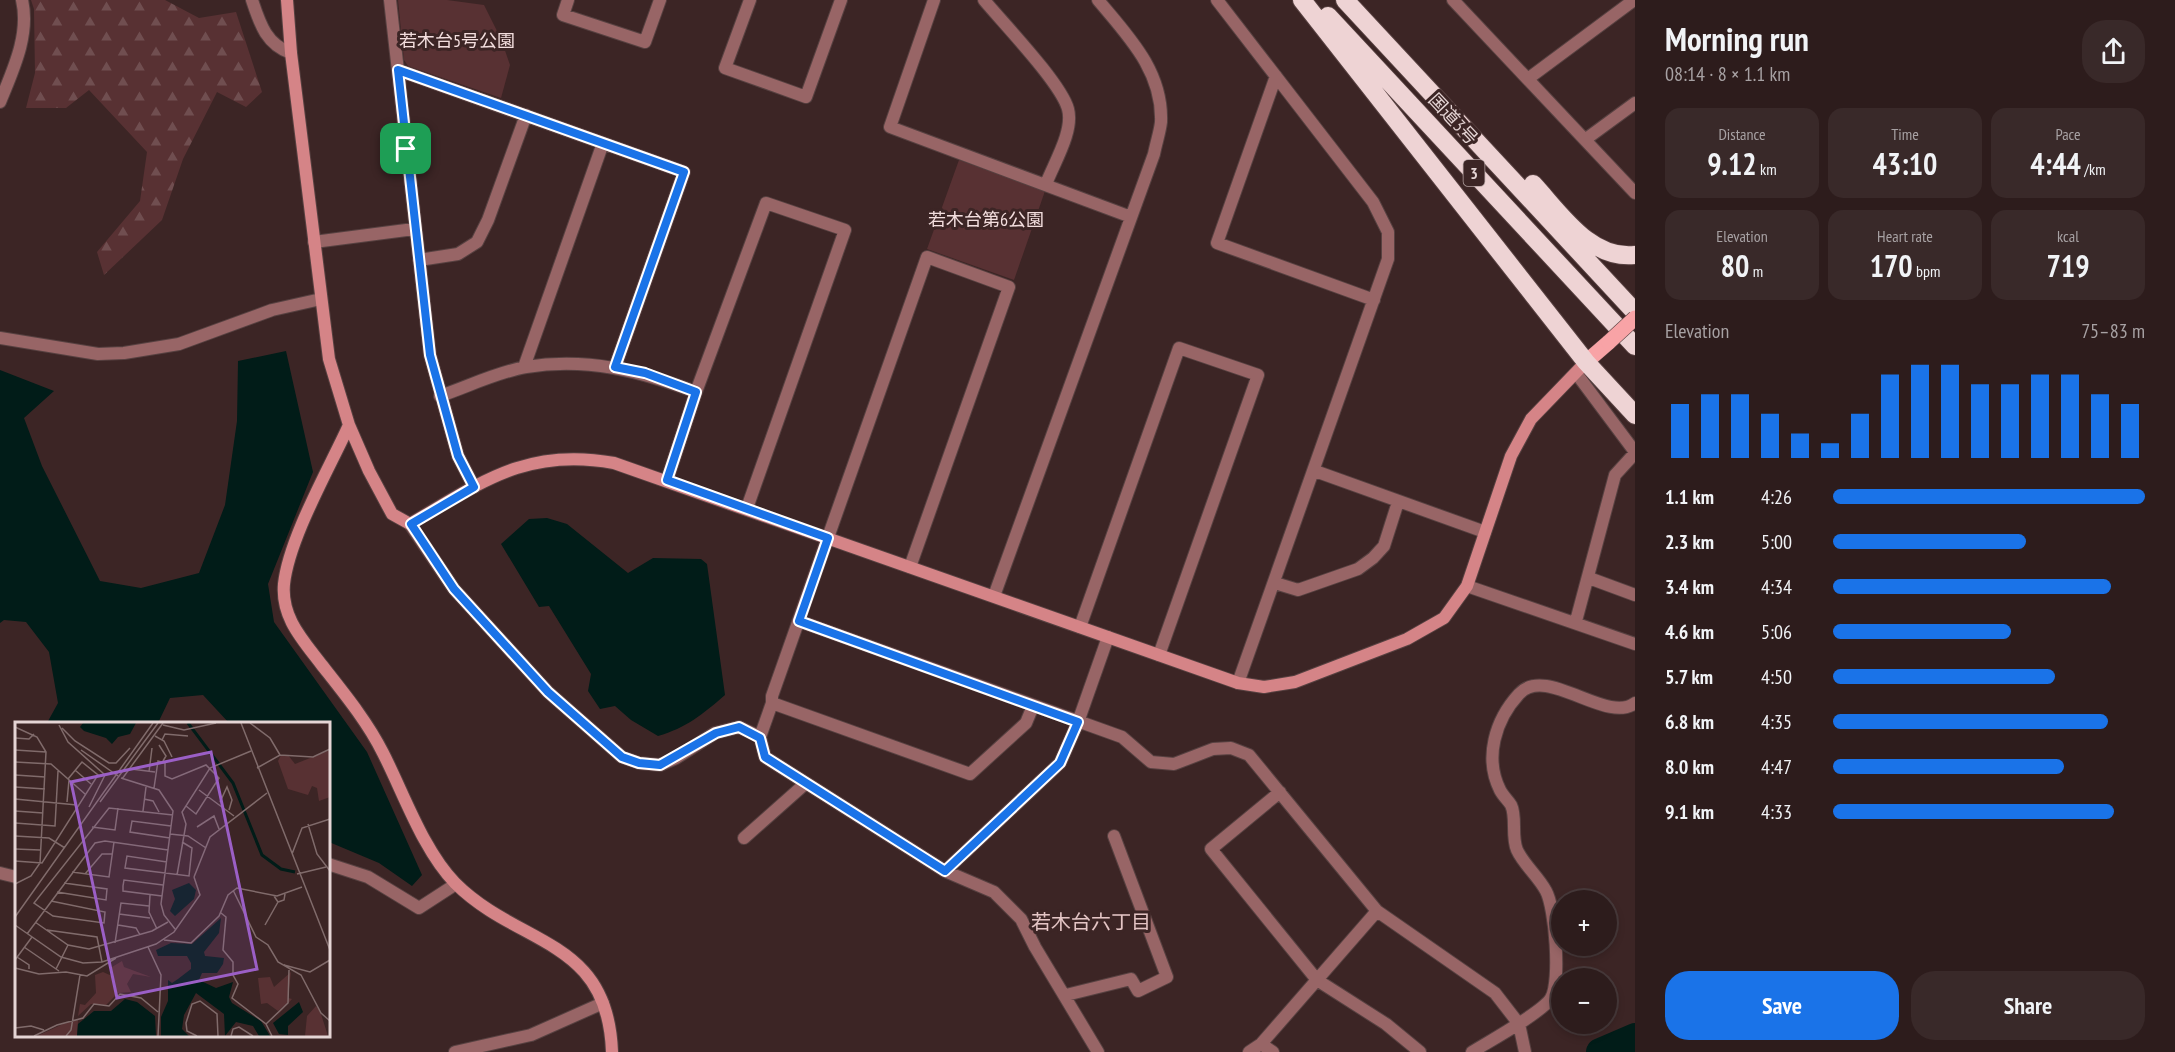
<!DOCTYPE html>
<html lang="en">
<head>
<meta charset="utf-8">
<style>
	:root { --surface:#2d1c1c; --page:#392929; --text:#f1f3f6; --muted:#a7a1a3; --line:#483a3b; --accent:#1a73e8 }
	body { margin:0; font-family:"PT Sans Narrow","Noto Sans JP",sans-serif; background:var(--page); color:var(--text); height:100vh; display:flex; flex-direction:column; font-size:22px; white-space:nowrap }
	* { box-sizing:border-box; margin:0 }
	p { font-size:20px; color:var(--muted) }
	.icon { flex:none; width:33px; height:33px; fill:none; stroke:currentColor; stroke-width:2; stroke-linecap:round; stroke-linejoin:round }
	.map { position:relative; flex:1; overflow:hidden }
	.panel { display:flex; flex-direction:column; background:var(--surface); width:540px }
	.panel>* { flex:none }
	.tools { position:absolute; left:1551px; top:890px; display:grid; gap:12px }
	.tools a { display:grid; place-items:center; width:66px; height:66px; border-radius:50%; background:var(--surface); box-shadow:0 3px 9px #0003,0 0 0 2px var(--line); font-size:30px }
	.pin { position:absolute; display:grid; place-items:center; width:51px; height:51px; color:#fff; margin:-26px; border-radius:12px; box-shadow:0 3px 9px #0006 }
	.round { display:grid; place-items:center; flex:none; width:63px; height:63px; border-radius:24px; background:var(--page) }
	.summary { display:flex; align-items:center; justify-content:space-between; height:102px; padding:0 30px }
	h1 { font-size:33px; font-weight:700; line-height:45px }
	.figures { display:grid; grid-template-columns:repeat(3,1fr); gap:9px; height:102px; padding:6px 30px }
	.figures div { display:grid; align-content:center; border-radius:15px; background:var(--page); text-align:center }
	.figures b { font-size:30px; font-weight:700 }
	.figures small { font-size:16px; font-weight:400 }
	.figures p { font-size:16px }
	.chart { height:168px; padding:12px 30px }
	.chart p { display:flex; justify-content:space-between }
	.chart svg { width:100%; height:108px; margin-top:6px; stroke:var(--accent); stroke-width:6 }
	.cta { display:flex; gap:12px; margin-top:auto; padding:12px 30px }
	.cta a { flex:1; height:69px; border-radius:24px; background:var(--accent); color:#fff; font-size:24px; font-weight:700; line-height:69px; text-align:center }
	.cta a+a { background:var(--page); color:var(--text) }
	ul { padding:0 30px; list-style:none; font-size:20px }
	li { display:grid; grid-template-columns:96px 72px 1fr; align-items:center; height:45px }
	li i { height:15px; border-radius:8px; background:var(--accent) }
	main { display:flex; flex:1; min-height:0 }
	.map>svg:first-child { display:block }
</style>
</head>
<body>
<main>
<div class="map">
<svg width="1635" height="1052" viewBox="0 0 1635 1052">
	<defs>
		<pattern id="forest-firs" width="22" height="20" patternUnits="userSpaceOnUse" patternTransform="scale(1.5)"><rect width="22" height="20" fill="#583133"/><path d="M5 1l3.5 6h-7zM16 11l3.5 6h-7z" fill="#704e50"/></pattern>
	</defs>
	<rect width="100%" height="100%" fill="#3c2525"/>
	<path fill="url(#forest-firs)" d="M31,0H165L199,18L236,12L262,92L246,107L217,92L183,159L162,220L104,275L97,252L140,201L147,152L89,90L66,108H26L35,73L34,9Z"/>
	<path fill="#583133" d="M398,0H447L484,5L501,39L510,65L501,98L408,66L404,60Z
		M959,160L1045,191L1014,280L927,249Z"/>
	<path fill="#011c18" d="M286,351L313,472L268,584L274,622L367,752L422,875L412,886L379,863L329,842L328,724L229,723L203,695L170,698L158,723H47L58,703L49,652L26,622L4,620L0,623V370L54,391L24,418L42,466L100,581L141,588L199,573L225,505L237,421L238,361Z
		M547,518L567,524L628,573L653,558L701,559L707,564L725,695C703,714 686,728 658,736L631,720L615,706L600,709L588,691L591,674L549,606L539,607L501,544L529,519Z"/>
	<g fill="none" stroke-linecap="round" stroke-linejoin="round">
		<path stroke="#011c18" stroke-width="28" d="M1600,1052L1635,1037"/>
		<g stroke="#574141" stroke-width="14">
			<path id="street" d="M252,0C260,24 266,44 291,53
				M390,0L430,355L458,456L474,487
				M568,0L563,15L645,42L660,0
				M750,0L725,68L806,97L841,0
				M934,0L890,127L1131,217
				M984,0C1003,23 1061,83 1068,109C1074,131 1054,163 1046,184
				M1217,0L1373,202L1388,232V259L1238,683
				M1453,0L1635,193
				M398,70L684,172L615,367
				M1276,76L1217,243L1374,300
				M1529,78L1634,0
				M0,102C13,70 30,35 22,0
				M1586,139L1635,103
				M314,242L414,229
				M419,260L458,254L477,242L488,220L526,115
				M0,338L98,354L124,353L179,344L272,310L321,299
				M524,367L603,143
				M1576,373L1635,452
				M440,396C467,387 497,372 526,367C587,357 640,371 696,392
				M1315,471L1485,532
				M667,480L696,392L766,203L845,230L747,508
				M410,524L454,589L548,692L622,757L639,763L660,765L676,758L715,733L739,727L760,737
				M910,567L1009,287L927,257L772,696V703L970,774L1026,723L1033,706
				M1589,578L1635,595
				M1275,583L1298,590L1358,569L1373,558L1384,546L1398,502
				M1467,586L1635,644
				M994,596L1154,154C1156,143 1160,132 1161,122C1163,71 1128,36 1098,0
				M799,621L1122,737L1151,762L1174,764L1213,749L1231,748L1249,755L1377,911L1495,993L1519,1024L1525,1052
				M1576,621L1615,475L1635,453
				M1080,627L1179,348L1258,375L1159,655
				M772,703L760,737L765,757L945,871L994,892L1021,919L1035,947L1098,1052
				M1280,792L1211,849L1317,980L1386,1024L1420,1052
				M744,838L806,783
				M328,864L368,877L419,908L456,884
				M945,871L1060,763L1078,722L1108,637
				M0,873L16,877
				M1066,995L1131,979L1138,991L1167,977L1114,836
				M1261,1044L1273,1052
				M455,1052L531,1035L603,1003
				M1249,1052L1261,1044L1377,911
				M1472,1052C1488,1042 1543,1012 1551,998C1561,981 1555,908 1546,891C1538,876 1524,865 1517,850C1511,836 1517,817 1511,805C1508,800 1503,796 1500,790C1484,758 1495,720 1519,694C1546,664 1607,725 1635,703"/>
		</g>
		<g stroke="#574141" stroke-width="14">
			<path id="secondary" d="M287,0L291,53L329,359L349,425L369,471L392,514L410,524C482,482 527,447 614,463L1238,683L1264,687L1295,682L1407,639L1444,618L1467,586L1511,456L1531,419L1586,362
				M349,425C329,469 289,538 284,584C281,617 302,639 321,664C343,692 367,721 383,753C404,794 423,850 455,883C519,947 608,937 612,1052"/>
		</g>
		<g stroke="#574141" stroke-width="16">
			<path id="primary" d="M1586,362L1609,342"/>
		</g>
		<g stroke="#574141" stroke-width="20">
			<path id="highway" d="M1302,0L1586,362L1635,415
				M1345,0L1635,312
				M1328,16L1635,346
				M1533,184C1560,213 1590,260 1635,255"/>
		</g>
		<use href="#street" stroke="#986566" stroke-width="12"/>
		<use href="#secondary" stroke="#d58487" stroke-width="12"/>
		<use href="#primary" stroke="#f8a3a6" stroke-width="15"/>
		<use href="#highway" stroke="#eed3d4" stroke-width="18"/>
		<g stroke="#574141" stroke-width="16" stroke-linecap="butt">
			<path id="primary-bridge" d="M1609,342L1635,318"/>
		</g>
		<use href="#primary-bridge" stroke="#f8a3a6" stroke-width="15"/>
	</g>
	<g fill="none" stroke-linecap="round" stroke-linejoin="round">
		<g stroke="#fff" stroke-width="12">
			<path id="route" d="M398,70L684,172L615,367L645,373L696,392L667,480L828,538L799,621L1078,722L1060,763L945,871L765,757L760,738L739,727L716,733L660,765L639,763L622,757L548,692L454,589L411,524L474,487L458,456L430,355Z"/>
		</g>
		<use href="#route" stroke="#1a73e8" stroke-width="8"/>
	</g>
	<g text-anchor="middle" stroke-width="6" stroke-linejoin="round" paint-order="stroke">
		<rect fill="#3c2525" stroke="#b2a0a0" stroke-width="1.5" x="1463.5" y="160" width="21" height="26" rx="4.5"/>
		<g font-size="16" font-weight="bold" fill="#e5d5d5">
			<text x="1474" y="179">3</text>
		</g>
		<g font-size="18" fill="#f3dede" stroke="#3c2525">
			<text x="457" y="47">若木台5号公園</text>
			<text x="986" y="226">若木台第6公園</text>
		</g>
		<g font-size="18" fill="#e5d5d5" stroke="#3c2525">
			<text transform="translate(1453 119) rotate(47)" y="6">国道3号</text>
		</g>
		<g font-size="20" fill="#e4c5c5" stroke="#3c2525">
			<text x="1091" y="929">若木台六丁目</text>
		</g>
	</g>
	<g transform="translate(15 722)">
		<rect width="315" height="315" fill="#3c2525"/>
		<path d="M315,28V75L304,79L302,66L297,64L293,73L273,67L263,39L266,33H273L280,42ZM107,239L109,245L136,255L118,252L112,262L116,270L103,271L91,283L76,282L63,294L65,282L70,283L81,271L80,253L88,250L97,254V245ZM276,250L273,276L277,277L261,295L270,283L263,289L252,281L246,282L243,256L255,255L259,265ZM301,284L305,289L313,314H290L292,294Z" fill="#583133"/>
		<path d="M63,298L62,314H22L48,302Z" fill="#583133"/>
		<path d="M68,1H121L115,12L103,15L97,22L91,16L69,9L65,5ZM174,161L181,168L179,177L160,194L155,189L160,177L157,168ZM206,196L204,211L189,230L190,234L209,236L208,242L202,251H187L184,258L201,266L218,260L214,275L217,281L246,299L255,314H244L238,304L221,300L210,314L209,292L181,271L169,293L167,307L174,314H146V295L153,279V258L157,261L163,257L176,247V241L172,234H143L141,228L156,221L177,222ZM110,277L122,280L140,294L141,314H62L63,302L79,289H96ZM284,280L288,290L273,304V313L264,312L258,301Z" fill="#011c18"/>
		<path fill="none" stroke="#011c18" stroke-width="3" d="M173,1L218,61L247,133L266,147L280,150"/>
		<path fill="none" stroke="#806b6b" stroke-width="1.5" d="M226,1L315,228M235,1L255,16L265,33M44,3L53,20L90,53L74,85M148,3L169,8L201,1M0,5L22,15L31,30L25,141L16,154L0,162M47,6L60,19L94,41H101L115,26M140,14L149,19L157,35M0,16L14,17L19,12M147,18L150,12L173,14M144,23L151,34L148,39M0,28L31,30M66,28L103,54M0,40L36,42L70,72M242,46L265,33L298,35L315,27M116,47L140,50M60,48L76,62M134,50L137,26M0,53L30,55M106,56L144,68L158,89L146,182L149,193L160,207M107,57L148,1M0,65L30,67M139,66L143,39L150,41V54L157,57L191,43L204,56L181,92L171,84M184,68L219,94M0,77L62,83M129,77L138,79L144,90M52,80L54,58M85,80L143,1M205,80L212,65L217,78L214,88M0,89L28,91M128,89L131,65M0,101L40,104L43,49M293,102L302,132L315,149M77,105L100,108L103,86M182,105L199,94L204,107M155,112L173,114L191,126M0,114L34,116L50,126M155,116L115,110L117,99L156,104M0,127L25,128M277,132L287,106L315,97M0,139L27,141L83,53L67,40L53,57M152,140L112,134L110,146L174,154L177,126L167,120M57,150L94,155L99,120M70,152L87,132H97M282,152L311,145M162,153L171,102L167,90L195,46L236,29M179,155L195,115L252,71M218,168L241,215L253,223L263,240L286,253L306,291L315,299M42,170L91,178L92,167L49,161M135,173L134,190L142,207M147,174L108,169V164L109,158L148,163M259,174L263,180L269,178L270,172M36,179L90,190L89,201L38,194L19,181L94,86L158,93M206,191L211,195L208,228L218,240V253L223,262L217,276L251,302L257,314M104,192L135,196M0,195L138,1M20,200L53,223L74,227L137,209L153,200M0,203L46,235L68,241L87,240L141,222L159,210L185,173L179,155M103,203L121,206L125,213M250,203L263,180M32,208L82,215L87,240M12,212L80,121L90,119L153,128M149,218L176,221L204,194L213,173L222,166L262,174L287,165M100,221L106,181L134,184M9,225L44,249M133,225L146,253L143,314M2,235L14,243V247M0,238L17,215M269,243L295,250L315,238M0,246L24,252L51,250L72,254L101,236M41,247L53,223M251,302L273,281L274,248M0,306L16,304L29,308M19,314L42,303L68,296L79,282L94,284L105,272L126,276L143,290M51,314L56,308L65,253M182,314L172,309L171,301L177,282L185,279L202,292L203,314M216,314L218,307L224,305L238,314"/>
		<path fill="#9b5fc6" fill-opacity="0.15" stroke="#9b5fc6" stroke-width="3" d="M196,30L242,247L102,276L56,60Z"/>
		<rect width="315" height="315" fill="none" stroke="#e5d5d5" stroke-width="3"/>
	</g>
</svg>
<div class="tools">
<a>+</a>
<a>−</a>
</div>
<div class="pin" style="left:406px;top:149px;background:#1e9e55"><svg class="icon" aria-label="arrive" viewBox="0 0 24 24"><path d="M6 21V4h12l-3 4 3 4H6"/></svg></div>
</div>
<section class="panel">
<div class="summary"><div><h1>Morning run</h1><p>08:14 · 8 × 1.1 km</p></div><a class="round"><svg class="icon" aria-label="share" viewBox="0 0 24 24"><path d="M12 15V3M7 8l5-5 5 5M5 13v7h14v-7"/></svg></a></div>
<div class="figures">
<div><p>Distance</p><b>9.12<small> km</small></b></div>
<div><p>Time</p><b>43:10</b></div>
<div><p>Pace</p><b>4:44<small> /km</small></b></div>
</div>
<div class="figures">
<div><p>Elevation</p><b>80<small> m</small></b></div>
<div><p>Heart rate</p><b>170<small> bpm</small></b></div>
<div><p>kcal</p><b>719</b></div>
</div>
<div class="chart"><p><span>Elevation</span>75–83 m</p>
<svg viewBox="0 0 160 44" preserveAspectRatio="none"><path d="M5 44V22M15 44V18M25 44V18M35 44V26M45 44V34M55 44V38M65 44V26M75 44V10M85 44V6M95 44V6M105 44V14M115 44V14M125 44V10M135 44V10M145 44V18M155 44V22"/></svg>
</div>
<ul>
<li><b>1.1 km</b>4:26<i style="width:100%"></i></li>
<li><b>2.3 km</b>5:00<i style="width:62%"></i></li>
<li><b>3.4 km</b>4:34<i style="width:89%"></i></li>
<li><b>4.6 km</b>5:06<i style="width:57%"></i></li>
<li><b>5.7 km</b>4:50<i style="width:71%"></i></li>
<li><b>6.8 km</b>4:35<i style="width:88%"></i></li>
<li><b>8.0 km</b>4:47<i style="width:74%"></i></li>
<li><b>9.1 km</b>4:33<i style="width:90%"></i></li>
</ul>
<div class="cta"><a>Save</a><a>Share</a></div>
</section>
</main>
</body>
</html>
